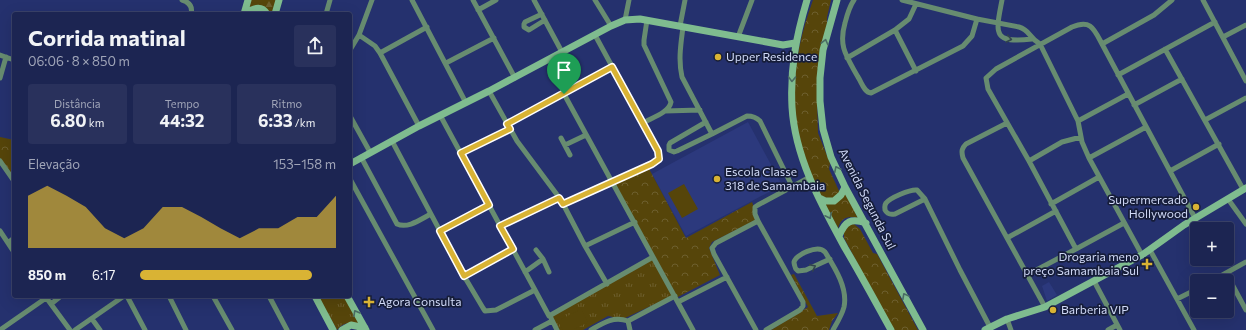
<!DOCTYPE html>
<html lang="pt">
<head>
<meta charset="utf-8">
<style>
	:root { --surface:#1c2552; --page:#29315c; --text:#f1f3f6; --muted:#a0a5b8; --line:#3a4269; --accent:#d9b334 }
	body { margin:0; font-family:Commissioner,sans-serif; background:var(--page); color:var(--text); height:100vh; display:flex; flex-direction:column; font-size:15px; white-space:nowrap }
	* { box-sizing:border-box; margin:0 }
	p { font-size:13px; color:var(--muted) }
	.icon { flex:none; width:22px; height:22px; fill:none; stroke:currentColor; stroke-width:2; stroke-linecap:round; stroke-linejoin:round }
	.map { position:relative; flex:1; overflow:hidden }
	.drawer { position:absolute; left:12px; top:12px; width:340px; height:286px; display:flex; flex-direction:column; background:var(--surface); border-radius:4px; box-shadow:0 4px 16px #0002,0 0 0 1px var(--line) }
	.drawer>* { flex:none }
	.fabs { position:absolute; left:1190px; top:222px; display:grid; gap:8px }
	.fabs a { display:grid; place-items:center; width:44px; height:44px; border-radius:4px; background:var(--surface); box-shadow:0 4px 16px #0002,0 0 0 1px var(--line); font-size:20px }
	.pin { position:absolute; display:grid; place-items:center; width:34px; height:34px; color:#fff; margin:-41px -17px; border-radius:50% 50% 50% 0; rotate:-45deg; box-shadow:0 0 4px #0007 }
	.pin .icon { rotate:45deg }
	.round { display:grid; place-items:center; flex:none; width:42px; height:42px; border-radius:4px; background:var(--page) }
	.headline { display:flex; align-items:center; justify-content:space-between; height:68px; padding:0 16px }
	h1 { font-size:22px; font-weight:700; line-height:30px }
	.metrics { display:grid; grid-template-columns:repeat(3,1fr); gap:6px; height:68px; padding:4px 16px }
	.metrics div { display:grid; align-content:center; border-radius:4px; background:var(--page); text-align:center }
	.metrics b { font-size:17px; font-weight:700 }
	.metrics small { font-size:11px; font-weight:400 }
	.metrics p { font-size:11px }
	.chart { height:112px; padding:8px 16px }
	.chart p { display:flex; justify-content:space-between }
	.chart svg { width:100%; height:72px; margin-top:4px; fill:var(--accent); opacity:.7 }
	ul { padding:0 16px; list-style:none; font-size:13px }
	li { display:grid; grid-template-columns:64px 48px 1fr; align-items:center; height:30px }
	li i { height:10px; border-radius:5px; background:var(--accent) }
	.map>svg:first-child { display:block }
</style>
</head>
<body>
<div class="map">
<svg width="1246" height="330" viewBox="0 0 1246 330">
	<defs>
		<pattern id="grass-tufts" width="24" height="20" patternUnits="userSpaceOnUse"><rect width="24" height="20" fill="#56450a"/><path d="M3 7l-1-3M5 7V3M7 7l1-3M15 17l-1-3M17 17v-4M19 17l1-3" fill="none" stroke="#6d5f2e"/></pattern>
		<pattern id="forest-firs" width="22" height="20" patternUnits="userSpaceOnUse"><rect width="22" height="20" fill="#56450a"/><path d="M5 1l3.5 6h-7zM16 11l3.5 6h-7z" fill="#6d5f2e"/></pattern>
		<pattern id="park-crowns" width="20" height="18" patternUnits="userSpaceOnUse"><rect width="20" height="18" fill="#56450a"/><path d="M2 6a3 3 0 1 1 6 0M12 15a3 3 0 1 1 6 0" fill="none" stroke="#6d5f2e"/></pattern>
	</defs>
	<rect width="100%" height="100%" fill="#25316e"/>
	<path fill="#2c397d" d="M748,122L782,185L686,236L652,174Z
		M1049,282L1057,295L1047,301L1042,286Z"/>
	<path fill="url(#grass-tufts)" d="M653,259L672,296L623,319L608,316L583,330H558L551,317Z
		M318,296H344L360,324C351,322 343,322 337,330Z"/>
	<path fill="url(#forest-firs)" d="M251,0H276L272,14L269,11L249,7Z"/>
	<path fill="url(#park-crowns)" d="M813,0H831L827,17V24L817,100L818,133L830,163L829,169L840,193L833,200L821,196C818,189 813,182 810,174C785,115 792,58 813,0Z
		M0,137L14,140V173L11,175L0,158Z
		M647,165L686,238L752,202L758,219L712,242L709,248L720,275L676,298L610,182Z
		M845,193L858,218C848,215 840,218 838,229L825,204Z
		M854,224L860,229L873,253L877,254L918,330H893L844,238V231L849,225Z
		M794,274L817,316L838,313L832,321L829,330H771L808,307L791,275Z"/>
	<path fill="#56450a" d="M684,184L698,209L682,218L668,193Z
		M581,309L588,322L573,330H563L558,321Z"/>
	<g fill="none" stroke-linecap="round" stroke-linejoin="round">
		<path stroke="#678c70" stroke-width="5" d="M182,0C189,2 193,6 191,14
			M412,0L466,103
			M473,0L515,78
			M534,0L562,52
			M595,0L611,26
			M854,0C849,7 847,15 845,23C838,47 847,57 858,77C862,83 864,92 871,93L963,46L972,36L977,19
			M902,0L977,19L1019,27C1030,30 1029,38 1040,44L1078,121L1082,142L1089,158L1142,255
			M1002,0C996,32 991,44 1032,39
			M1203,0L1246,81
			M478,10L496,0
			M326,14L330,0
			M542,14L525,22L524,24V27L529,30L545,20
			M625,20L629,0
			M680,26L685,0
			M683,27C681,43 678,60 682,77L712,134L747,116C753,116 756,117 760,121L792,186
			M895,30L909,19L916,4
			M359,35L375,46L380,53L419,126
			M738,37L752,0
			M1223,37L1246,25
			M1102,44L1195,218
			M1165,49L1243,189
			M350,50L359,35L372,0
			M380,53L427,27
			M0,55L14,60
			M847,58L895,30L916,71
			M446,63L494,38
			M1118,75L1215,22
			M0,78L6,57
			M489,91L517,141L561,200L585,246L607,284
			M1134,105L1182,79
			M665,111L700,110
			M350,116L370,152
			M1205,120L1246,98
			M1078,121L1128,94
			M706,122L670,143L669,145V150L674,152L677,151L712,134
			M643,123C651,118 669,113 671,102L644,45V40L647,20
			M1007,123L966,144C962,148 961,151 963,158L1045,307
			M507,124L612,67
			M561,138L570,155
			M392,141L464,276L483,308L485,311L496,310L535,290L440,115
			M565,145L586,135
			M461,153L510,129
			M361,157L397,224C408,229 421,219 431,214
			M1089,158L1146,127
			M0,161L14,181
			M1029,161L1062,142L1081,137
			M1170,171L1219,144
			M350,179L433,330
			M925,199L895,214C890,215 887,214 885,210C885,207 884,206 886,203C890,198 910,189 917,190L925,199L960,270L990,327
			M1228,199L1246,224
			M563,204L652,164L659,159L658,151L595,35
			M1051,204L1099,177
			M1124,223L1076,249L1029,161L988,89L986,78L996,69L1072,27C1091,19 1094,29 1102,44L1154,15L1172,0
			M500,226L559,197
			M0,231L14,252
			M440,231L489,205
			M1007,238L1056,211
			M8,243L14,238
			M585,246L635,222
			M536,250L543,259L549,272
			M1150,250L1194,330
			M653,257L693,330
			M796,269C795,268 794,263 794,262C795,255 818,244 825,252C835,268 848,288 844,307C842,315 837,323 833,330
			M796,269L798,271L806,270L830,259
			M525,272L543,259
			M1226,273L1246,262
			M1027,275L1076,249
			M464,276L513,249
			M1094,281L1120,330
			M1212,281L1226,273L1246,310
			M535,290L549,316L653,257L564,94
			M45,296L70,330
			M127,296L145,330
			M169,296L186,330
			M213,296L232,330
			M269,296L287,330
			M1177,299L1197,289
			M678,302L727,277
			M51,304L61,296
			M551,318L557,330
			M92,319L100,330
			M1007,319L1011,330
			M0,330L46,298
			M75,330L124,296
			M535,330L552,321
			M591,330C603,323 613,316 628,321
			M630,330L628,321L675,296
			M756,330L714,254L712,248L716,243L758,221
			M766,330L800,310L803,306V302L758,221L755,214V207L758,205L810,177
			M1108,330L1117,325"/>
		<path stroke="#7fbc8f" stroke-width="7" d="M807,0C796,37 790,68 792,107C795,158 821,204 845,248C861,275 876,303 891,330
			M837,0L823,50L820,78V101L823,129L831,157L845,187L923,330
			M244,14C252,9 261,4 267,14
			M244,14L248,0
			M275,14L279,0
			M350,164L419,126L489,91L611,26L625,20L640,19L783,45L795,43
			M819,198L825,201H834L841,195L845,187
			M839,236C845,221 851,218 866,223
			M315,296L333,330
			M347,296L366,330
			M342,330L351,325L365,328
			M985,330L1007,319L1045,307L1142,255L1184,225L1246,188"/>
	</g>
	<defs><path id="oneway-chevron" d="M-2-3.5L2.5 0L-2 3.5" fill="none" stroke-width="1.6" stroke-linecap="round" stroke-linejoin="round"/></defs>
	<g stroke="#32444c">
		<use href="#oneway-chevron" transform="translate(1009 39) rotate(11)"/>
		<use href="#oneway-chevron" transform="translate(813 267) rotate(-25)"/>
	</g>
	<g stroke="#4a6c64">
		<use href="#oneway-chevron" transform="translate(825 42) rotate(-76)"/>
		<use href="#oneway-chevron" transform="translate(792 79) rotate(92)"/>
		<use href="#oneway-chevron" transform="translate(837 169) rotate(-116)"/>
		<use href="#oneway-chevron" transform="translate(829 216) rotate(63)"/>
		<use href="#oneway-chevron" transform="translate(905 296) rotate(-118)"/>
		<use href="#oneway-chevron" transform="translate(356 313) rotate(-119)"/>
	</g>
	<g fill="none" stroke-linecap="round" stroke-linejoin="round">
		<g stroke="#fff" stroke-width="8">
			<path id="route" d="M612,67L658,151L659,159L652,164L563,204L559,198L500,226L513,249L464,276L440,231L489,205L461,153L510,129L507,124Z"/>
		</g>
		<use href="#route" stroke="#d9b334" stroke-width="5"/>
	</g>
	<g fill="#d9b334" stroke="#161d39" stroke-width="1.5">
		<circle cx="718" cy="57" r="4"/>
		<circle cx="717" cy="179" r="4"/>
		<circle cx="1196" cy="207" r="4"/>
		<path d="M1145 258h4v4h4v4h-4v4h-4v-4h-4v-4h4z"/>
		<path d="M367 296h4v4h4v4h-4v4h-4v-4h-4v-4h4z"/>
		<circle cx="1053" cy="310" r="4"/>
	</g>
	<g text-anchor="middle" stroke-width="3.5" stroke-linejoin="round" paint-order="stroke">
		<g font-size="12" fill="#d1daf8" stroke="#161d39" text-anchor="start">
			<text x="726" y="61">Upper Residence</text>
			<text x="725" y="176">Escola Classe<tspan x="725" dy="14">318 de Samambaia</tspan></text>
			<text x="1188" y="204" text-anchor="end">Supermercado<tspan x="1188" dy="14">Hollywood</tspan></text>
			<text x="1139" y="261" text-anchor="end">Drogaria meno<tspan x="1139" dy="14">preço Samambaia Sul</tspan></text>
			<text x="378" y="306">Agora Consulta</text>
			<text x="1061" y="314">Barberia VIP</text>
		</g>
		<g font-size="12" fill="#d1daf8" stroke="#161d39">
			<text transform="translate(867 199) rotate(63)" y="4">Avenida Segunda Sul</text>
		</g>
	</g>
</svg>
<div class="fabs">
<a>+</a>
<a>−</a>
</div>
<div class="pin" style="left:564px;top:94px;background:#1e9e55"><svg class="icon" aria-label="arrive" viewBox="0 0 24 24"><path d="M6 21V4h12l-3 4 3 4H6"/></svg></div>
<section class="drawer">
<div class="headline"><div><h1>Corrida matinal</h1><p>06:06 · 8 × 850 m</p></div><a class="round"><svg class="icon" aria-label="share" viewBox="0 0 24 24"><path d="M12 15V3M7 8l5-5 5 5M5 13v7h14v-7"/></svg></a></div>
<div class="metrics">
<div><p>Distância</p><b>6.80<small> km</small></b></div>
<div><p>Tempo</p><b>44:32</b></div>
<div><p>Ritmo</p><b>6:33<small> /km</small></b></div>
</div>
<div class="chart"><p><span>Elevação</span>153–158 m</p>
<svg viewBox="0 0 160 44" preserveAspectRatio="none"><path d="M0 44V12L10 6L20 12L30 19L40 32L50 38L60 32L70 19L80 19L90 25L100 32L110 38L120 32L130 32L140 25L150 25L160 12V44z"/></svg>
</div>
<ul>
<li><b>850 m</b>6:17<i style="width:88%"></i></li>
</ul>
</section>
</div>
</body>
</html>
